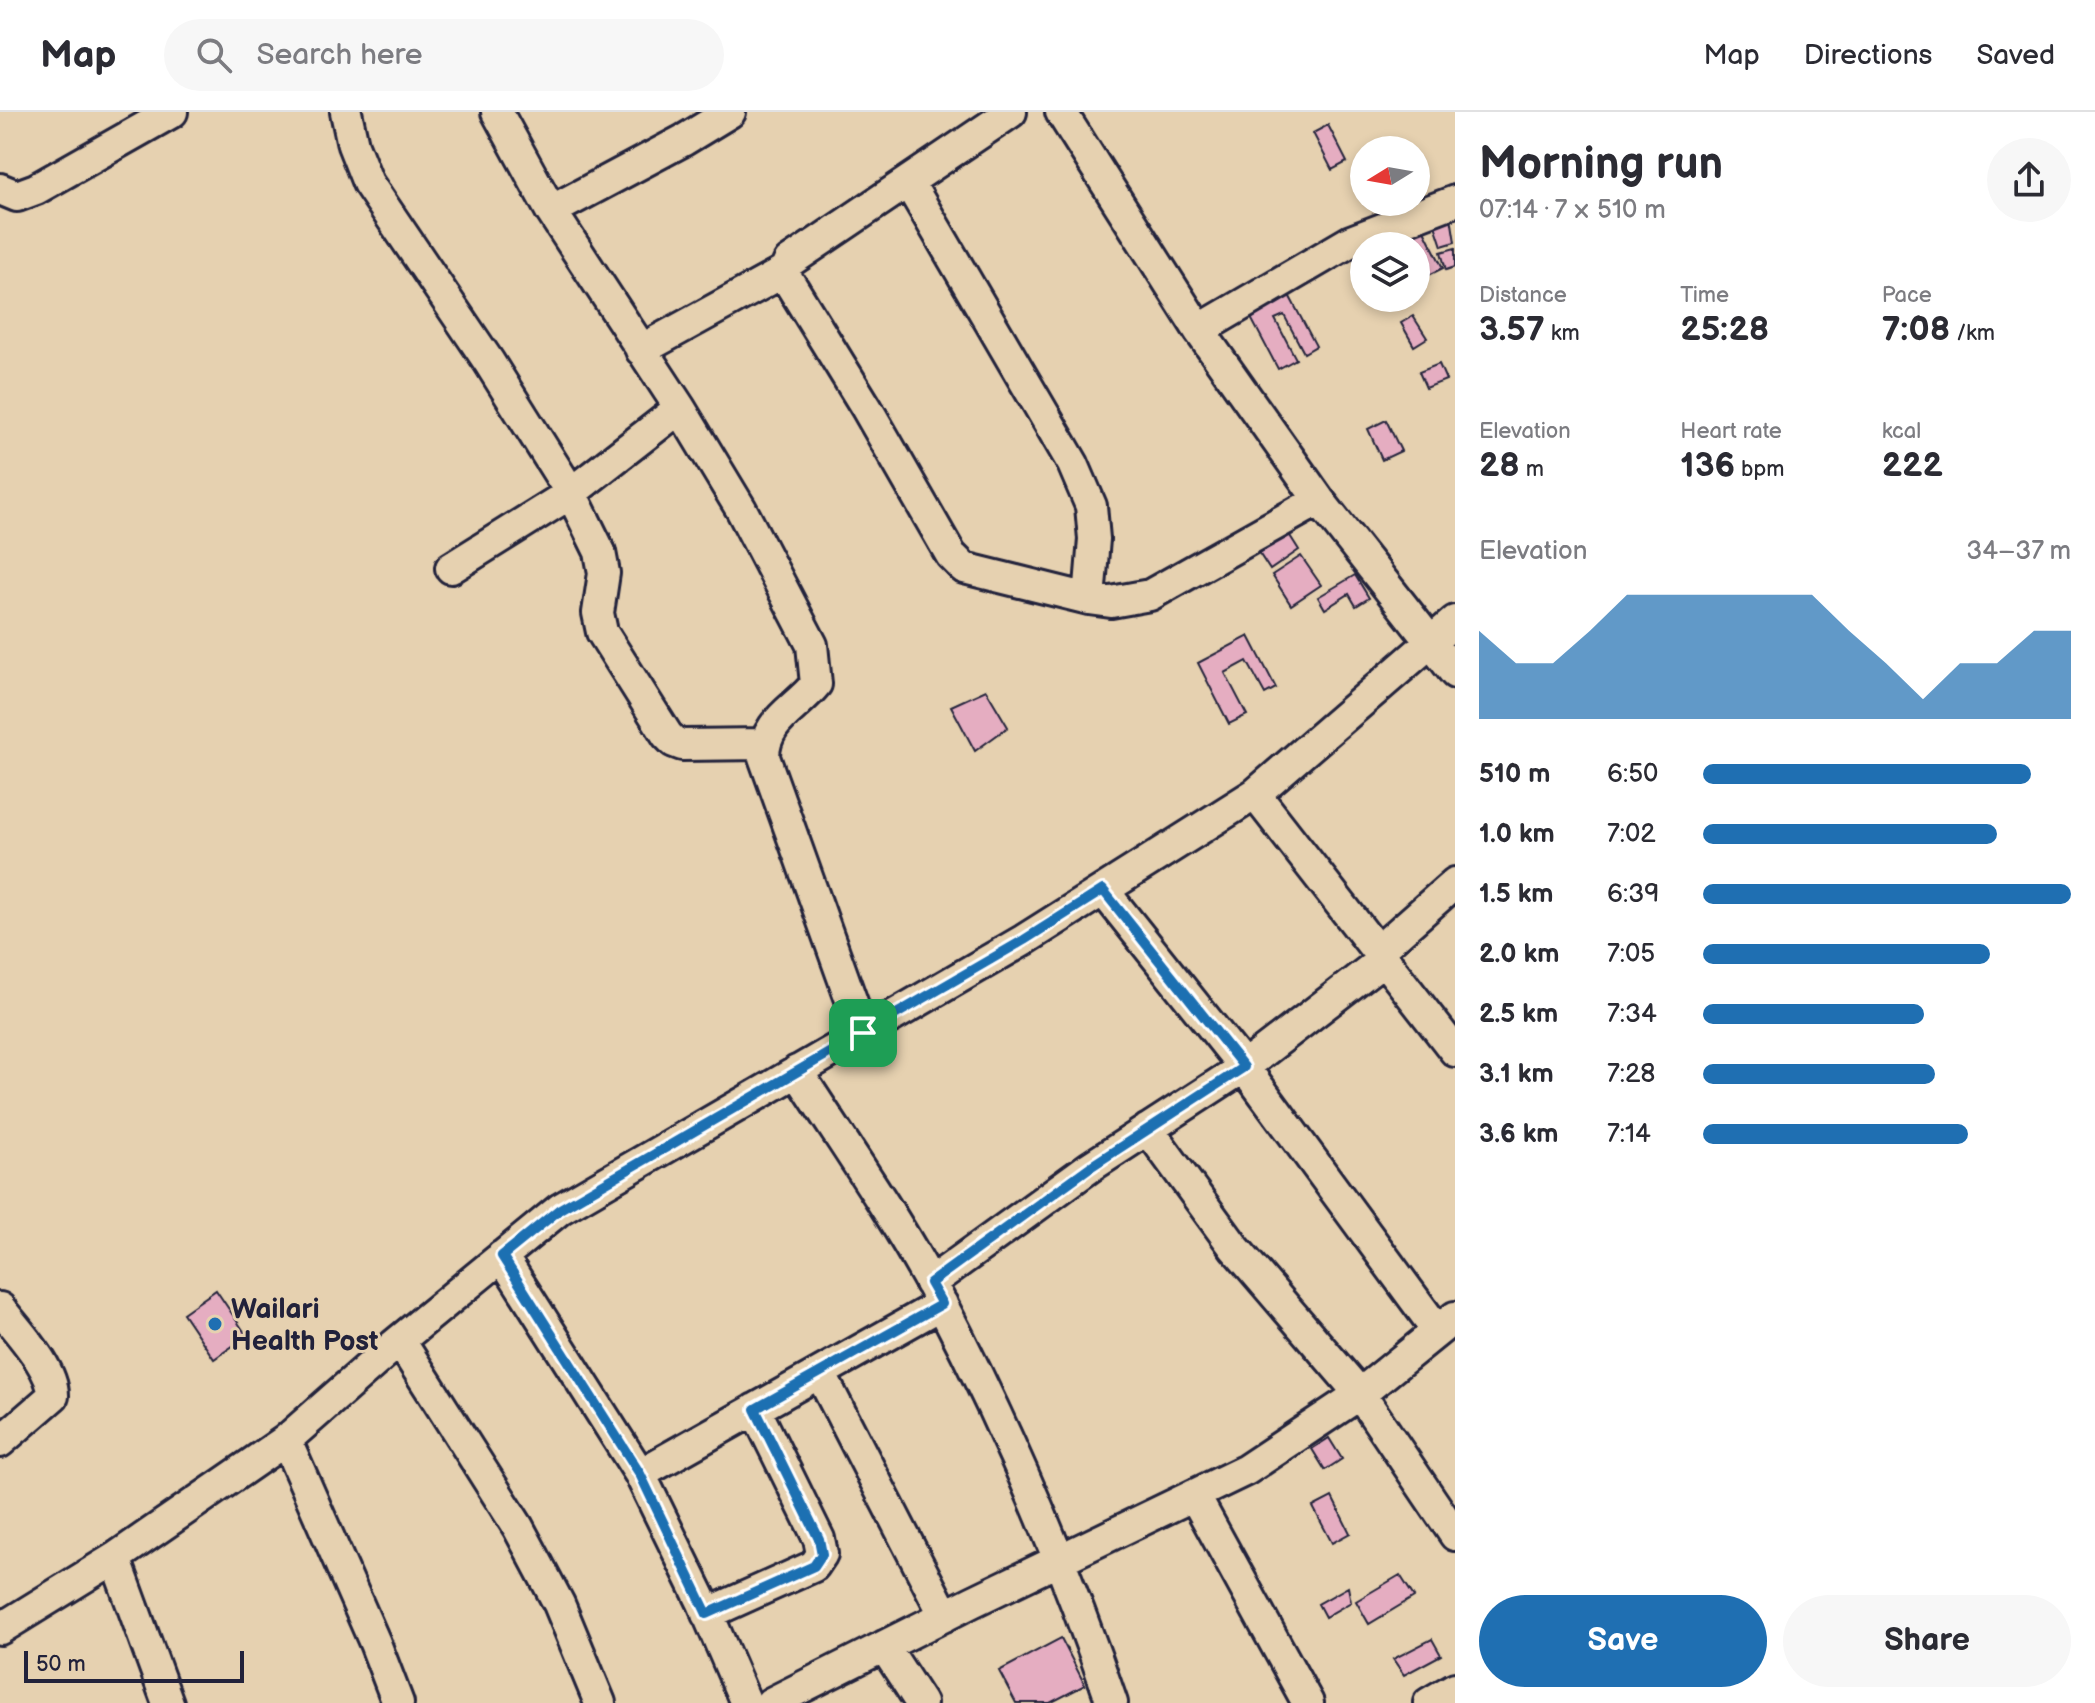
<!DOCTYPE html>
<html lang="en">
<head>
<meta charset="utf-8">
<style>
	:root { --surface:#fff; --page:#f7f7f7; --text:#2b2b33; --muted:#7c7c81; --line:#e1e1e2; --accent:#1f6fb2 }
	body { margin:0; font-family:"Balsamiq Sans",sans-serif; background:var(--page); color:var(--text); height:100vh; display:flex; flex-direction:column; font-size:30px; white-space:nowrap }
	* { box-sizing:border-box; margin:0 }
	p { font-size:26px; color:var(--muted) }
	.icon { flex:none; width:44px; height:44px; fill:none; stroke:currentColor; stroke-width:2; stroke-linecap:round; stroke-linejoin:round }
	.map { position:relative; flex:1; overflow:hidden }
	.sheet { display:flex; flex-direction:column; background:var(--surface); width:640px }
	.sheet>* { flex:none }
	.needle { width:52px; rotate:259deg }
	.tools { position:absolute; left:1350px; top:24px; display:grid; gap:16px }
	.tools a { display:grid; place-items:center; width:80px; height:80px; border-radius:50%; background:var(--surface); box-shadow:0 4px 12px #0003; font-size:40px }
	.scale { position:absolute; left:24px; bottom:20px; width:220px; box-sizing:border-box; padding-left:8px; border:4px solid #22223b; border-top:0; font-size:22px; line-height:28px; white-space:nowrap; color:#22223b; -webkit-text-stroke:6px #e6d1b0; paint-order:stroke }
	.pin { position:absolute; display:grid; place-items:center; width:68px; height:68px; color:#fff; margin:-34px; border-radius:16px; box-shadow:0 4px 12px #0006 }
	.round { display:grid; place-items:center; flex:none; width:84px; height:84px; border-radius:42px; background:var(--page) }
	.summary { display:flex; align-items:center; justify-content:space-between; height:136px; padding:0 24px }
	h1 { font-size:44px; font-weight:700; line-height:60px }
	.stats { display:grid; grid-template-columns:repeat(3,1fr); gap:12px; height:136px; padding:8px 24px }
	.stats div { display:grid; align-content:center }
	.stats b { font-size:34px; font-weight:700 }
	.stats small { font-size:22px; font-weight:400 }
	.stats p { font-size:22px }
	.chart { height:224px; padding:16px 24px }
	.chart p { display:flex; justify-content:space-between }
	.chart svg { width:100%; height:144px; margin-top:8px; fill:var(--accent); opacity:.7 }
	.action { display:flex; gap:16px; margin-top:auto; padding:16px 24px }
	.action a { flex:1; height:92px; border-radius:48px; background:var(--accent); color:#fff; font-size:32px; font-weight:700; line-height:92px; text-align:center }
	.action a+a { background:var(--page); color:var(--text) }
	ul { padding:0 24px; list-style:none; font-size:26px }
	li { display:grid; grid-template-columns:128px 96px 1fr; align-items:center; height:60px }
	li i { height:20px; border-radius:10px; background:var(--accent) }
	header { display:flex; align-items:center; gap:48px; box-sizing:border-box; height:112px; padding:0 40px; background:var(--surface); border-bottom:2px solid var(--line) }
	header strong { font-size:38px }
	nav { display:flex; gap:44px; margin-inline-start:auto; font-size:28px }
	.search { width:560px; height:72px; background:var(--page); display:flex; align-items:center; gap:20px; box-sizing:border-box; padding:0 28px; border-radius:44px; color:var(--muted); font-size:30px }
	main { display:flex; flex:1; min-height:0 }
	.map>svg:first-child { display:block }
</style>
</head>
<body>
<header>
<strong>Map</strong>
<div class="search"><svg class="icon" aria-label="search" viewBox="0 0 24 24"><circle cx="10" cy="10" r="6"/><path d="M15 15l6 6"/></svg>Search here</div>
<nav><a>Map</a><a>Directions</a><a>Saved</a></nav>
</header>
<main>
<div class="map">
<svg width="1455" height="1591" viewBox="0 0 1455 1591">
	<rect width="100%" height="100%" fill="#e6d1b0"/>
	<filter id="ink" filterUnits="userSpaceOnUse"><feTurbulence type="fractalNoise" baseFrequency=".0125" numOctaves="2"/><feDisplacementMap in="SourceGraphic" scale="16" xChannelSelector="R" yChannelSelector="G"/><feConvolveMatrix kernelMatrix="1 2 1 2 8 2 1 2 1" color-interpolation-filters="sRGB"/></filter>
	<g filter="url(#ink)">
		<path fill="#e5adc1" stroke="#22223b" stroke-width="2" d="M1328,13L1347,50L1332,58L1313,21Z
			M1451,105L1455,130L1442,134L1434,110Z
			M1423,116L1443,156L1423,166L1416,156V134L1409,124Z
			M1455,136V155L1446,158L1441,140Z
			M1289,183L1316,234L1304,241L1284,203L1275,207L1296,247L1278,257L1250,204Z
			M1413,204L1427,226L1414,234L1401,211Z
			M1439,252L1446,268L1426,276L1419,260Z
			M1386,308L1401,339L1382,348L1368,317Z
			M1287,419L1299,438L1270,458L1257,438Z
			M1301,444L1321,473L1291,493L1272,463Z
			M1355,463L1369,486L1356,494L1349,482L1325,497L1318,485Z
			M1249,524L1276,576L1265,582L1247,549L1225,561L1247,603L1229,612L1198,551Z
			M986,578L1008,615L975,639L951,594Z
			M216,1178L247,1224L214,1247L183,1201Z
			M1329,1326L1342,1347L1325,1358L1312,1337Z
			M1332,1385L1350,1421L1332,1431L1313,1395Z
			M1400,1463L1414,1485L1369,1512L1356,1489Z
			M1348,1475L1351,1490L1325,1505L1318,1492Z
			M1061,1526L1085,1573L1050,1591H1016L999,1559Z
			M1432,1527L1441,1543L1404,1563L1393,1547Z"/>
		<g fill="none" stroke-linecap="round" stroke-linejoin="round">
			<g stroke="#22223b" stroke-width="36">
				<path id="minor" d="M346,0L353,33L368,71L489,250L571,381L600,440L604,461L598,501L602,520L667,623L674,630L682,633L764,632
					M497,0L551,99L680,296L741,397L812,533L816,572C796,597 764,609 764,645L863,921
					M1061,0L1199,218L1319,388L1455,561
					M909,71L1073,352L1091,394L1094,427L1089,487
					M0,77L17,84L36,77L172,0
					M551,99L684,28L730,0
					M785,159L786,165L866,295L951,443L964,456L1089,487L1111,490L1150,483L1319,388
					M1199,218L1351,129L1455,89
					M641,238L785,159L789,150L1011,0
					M451,456L571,381L680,296
					M1255,682L1455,939
					M1103,778L1244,955L1437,1218
					M1378,839L1455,771
					M797,959C845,1034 897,1107 938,1185C1007,1317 1064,1450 1112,1591
					M1148,1017L1234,1135L1360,1282L1455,1423
					M502,1144L640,1362L703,1491L746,1591
					M930,1171L1090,1055L1244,955L1384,847
					M0,1196C16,1218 54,1256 53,1284L0,1330
					M400,1229L518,1415L559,1492L600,1591
					M820,1261L945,1504
					M286,1328L375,1531L398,1591
					M640,1362L942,1192
					M1194,1383L1308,1591
					M115,1446L168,1591
					M707,1502L814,1454L822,1442L819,1427L755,1297
					M0,1517L115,1446L286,1328L394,1233L560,1097L1024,828L1255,682L1455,509
					M884,1534L921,1591
					M771,1591L972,1490L1246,1358L1360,1282L1455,1205
					M1429,1591L1455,1576"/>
			</g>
			<use href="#minor" stroke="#e6d1b0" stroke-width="30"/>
		</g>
	</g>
	<g fill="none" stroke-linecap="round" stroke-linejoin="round" filter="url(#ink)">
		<g stroke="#fff" stroke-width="16">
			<path id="route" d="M1103,778L1244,955L1090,1055L930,1171L942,1192L755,1297L819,1427L822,1442L814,1454L707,1502L640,1362L502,1144L560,1097L1024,828Z"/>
		</g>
		<use href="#route" stroke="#1f6fb2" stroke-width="10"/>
	</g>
	<circle fill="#1f6fb2" stroke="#e6d1b0" stroke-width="3" cx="215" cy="1212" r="8"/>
	<g text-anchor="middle" stroke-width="6" stroke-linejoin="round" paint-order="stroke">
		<g font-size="28" font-weight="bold" fill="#22223b" stroke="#e6d1b0" text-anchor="start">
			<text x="231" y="1206">Wailari<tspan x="231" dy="32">Health Post</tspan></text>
		</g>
	</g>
</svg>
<div class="tools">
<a><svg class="needle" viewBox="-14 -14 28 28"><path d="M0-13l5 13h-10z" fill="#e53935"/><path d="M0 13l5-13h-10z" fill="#7c7c81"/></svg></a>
<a><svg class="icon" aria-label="layers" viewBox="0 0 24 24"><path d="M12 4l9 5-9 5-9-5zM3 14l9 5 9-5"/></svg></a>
</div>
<div class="scale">50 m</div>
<div class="pin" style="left:863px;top:921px;background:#1e9e55"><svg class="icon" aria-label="arrive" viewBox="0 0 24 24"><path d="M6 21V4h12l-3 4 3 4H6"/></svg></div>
</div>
<section class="sheet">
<div class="summary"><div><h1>Morning run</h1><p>07:14 · 7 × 510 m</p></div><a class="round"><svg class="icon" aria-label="share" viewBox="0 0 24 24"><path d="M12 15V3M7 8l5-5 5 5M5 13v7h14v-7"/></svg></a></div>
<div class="stats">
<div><p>Distance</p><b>3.57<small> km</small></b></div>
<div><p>Time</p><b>25:28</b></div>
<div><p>Pace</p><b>7:08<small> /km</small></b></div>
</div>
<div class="stats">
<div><p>Elevation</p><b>28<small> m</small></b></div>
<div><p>Heart rate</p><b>136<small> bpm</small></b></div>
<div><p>kcal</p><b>222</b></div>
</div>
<div class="chart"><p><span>Elevation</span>34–37 m</p>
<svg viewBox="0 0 160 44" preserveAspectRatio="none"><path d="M0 44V17L10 27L20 27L30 17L40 6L50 6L60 6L70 6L80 6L90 6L100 17L110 27L120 38L130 27L140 27L150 17L160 17V44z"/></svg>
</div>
<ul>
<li><b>510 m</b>6:50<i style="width:89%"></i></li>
<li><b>1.0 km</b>7:02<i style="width:80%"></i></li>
<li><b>1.5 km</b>6:39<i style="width:100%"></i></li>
<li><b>2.0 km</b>7:05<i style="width:78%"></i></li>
<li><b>2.5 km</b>7:34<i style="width:60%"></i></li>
<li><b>3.1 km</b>7:28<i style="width:63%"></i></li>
<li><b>3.6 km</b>7:14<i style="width:72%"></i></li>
</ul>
<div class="action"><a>Save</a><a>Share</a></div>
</section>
</main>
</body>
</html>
